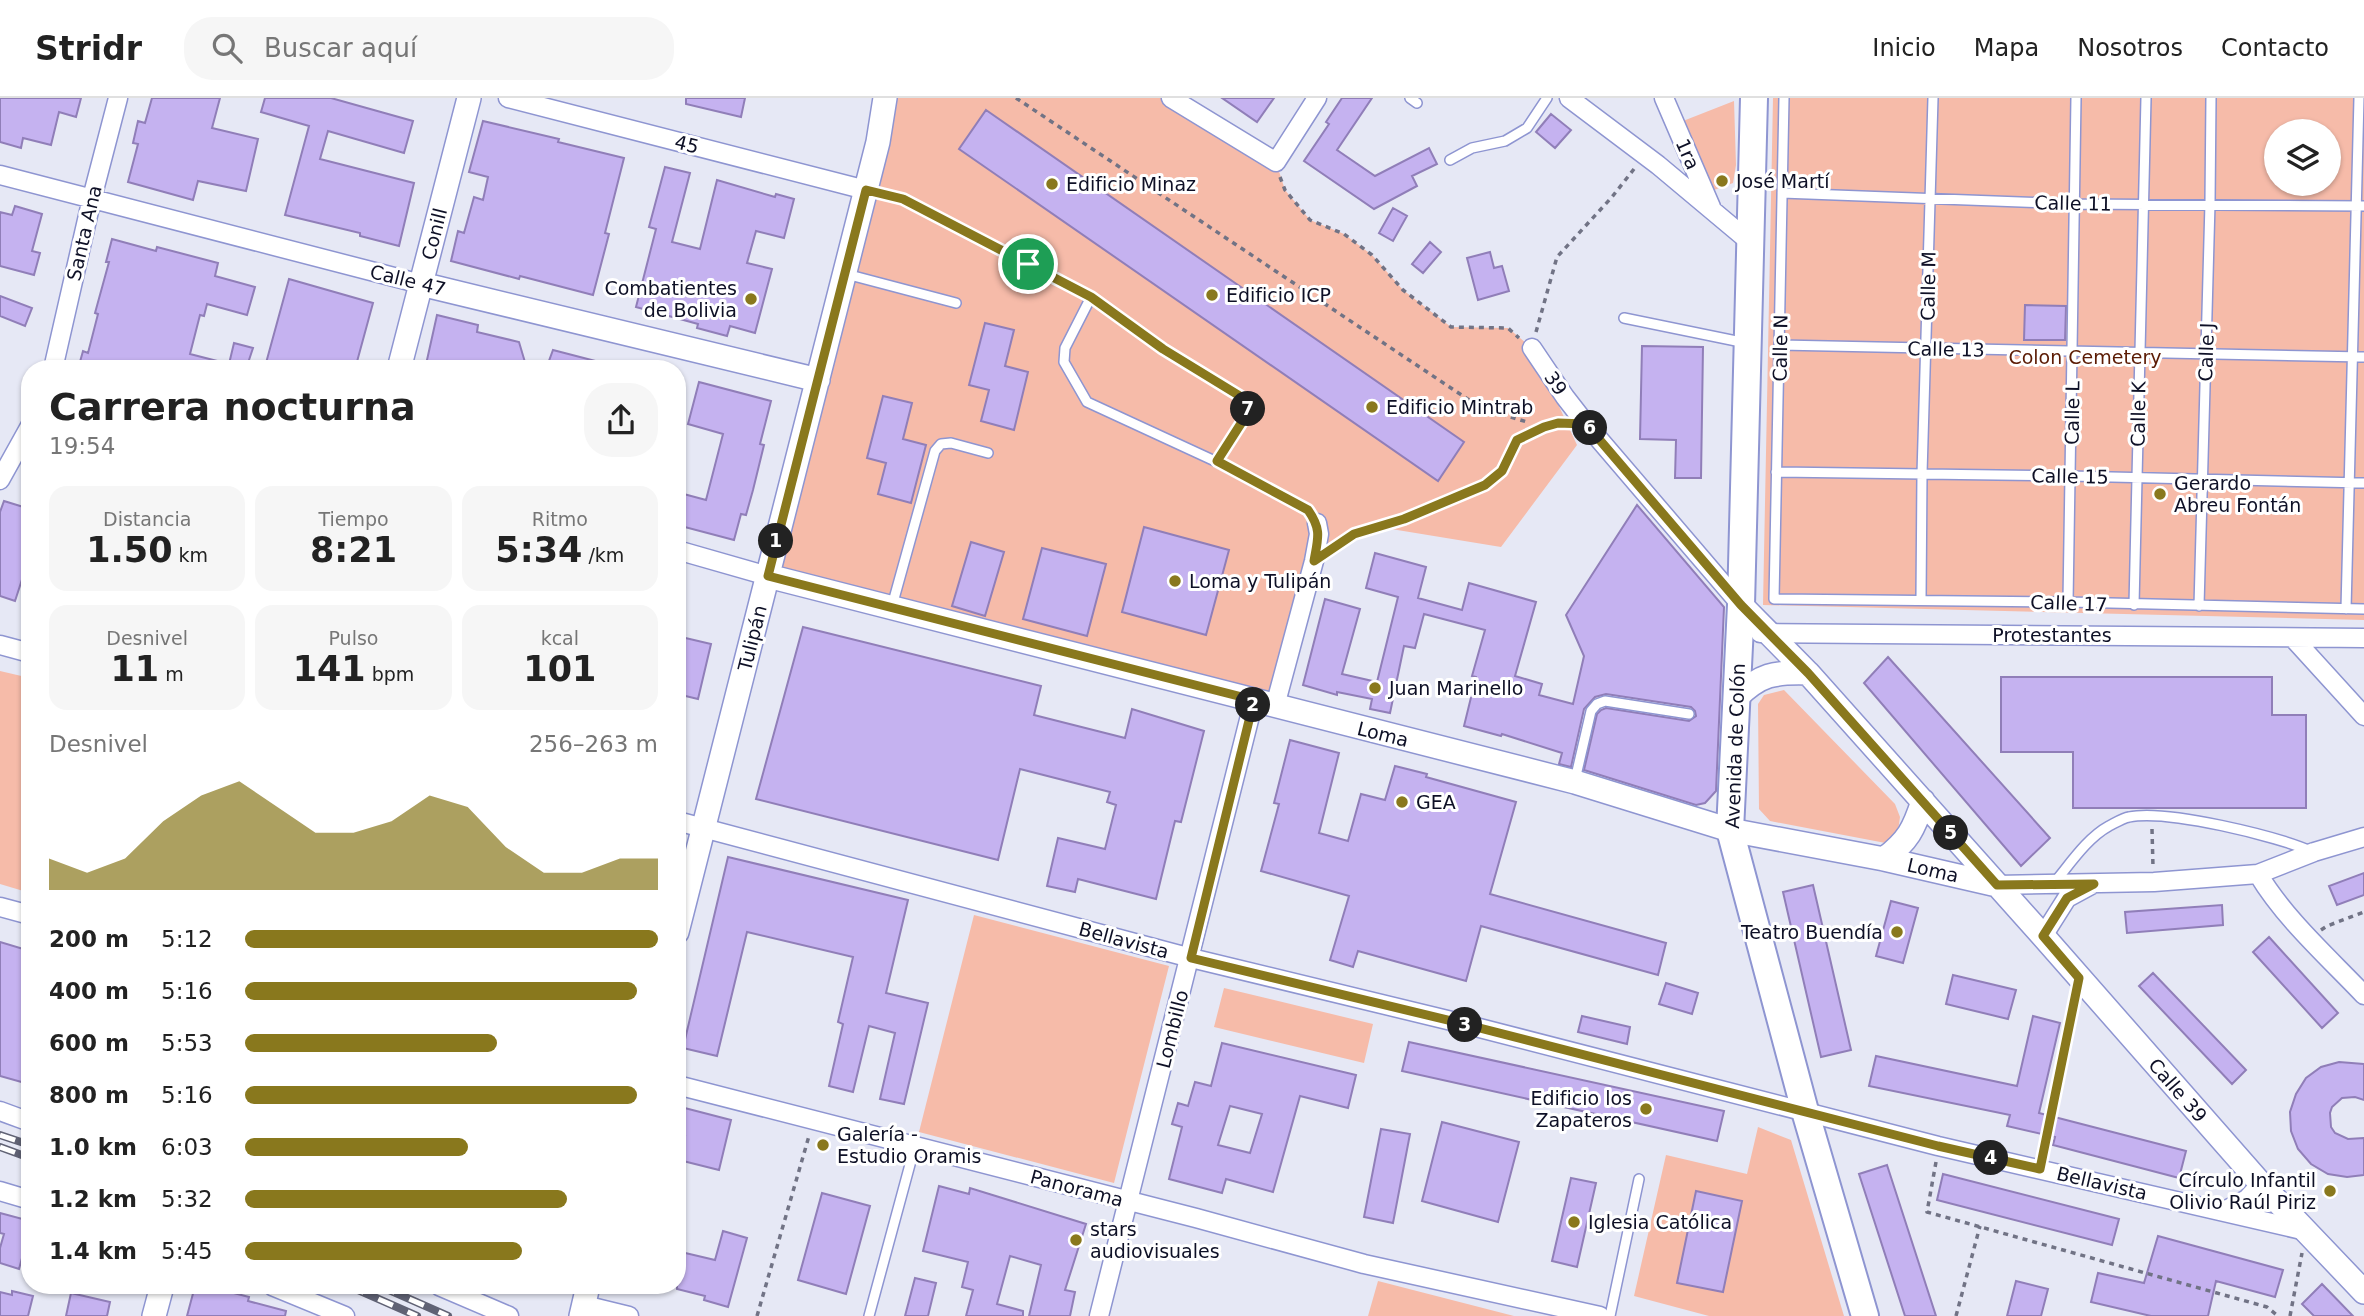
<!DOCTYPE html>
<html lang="es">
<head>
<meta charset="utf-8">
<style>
	:root { --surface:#fff; --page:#f6f6f6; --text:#222; --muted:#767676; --line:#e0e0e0; --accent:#89781d }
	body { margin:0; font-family:"DejaVu Sans",sans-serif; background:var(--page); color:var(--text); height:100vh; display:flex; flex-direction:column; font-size:26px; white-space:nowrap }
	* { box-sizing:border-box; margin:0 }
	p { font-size:23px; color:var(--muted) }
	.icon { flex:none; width:38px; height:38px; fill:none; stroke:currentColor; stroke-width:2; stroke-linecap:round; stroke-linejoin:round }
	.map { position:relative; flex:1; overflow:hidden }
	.panel { position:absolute; left:21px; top:262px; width:665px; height:934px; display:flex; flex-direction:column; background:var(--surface); border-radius:28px; box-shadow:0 2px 5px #0004 }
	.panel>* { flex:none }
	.controls { position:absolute; left:2264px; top:21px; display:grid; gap:14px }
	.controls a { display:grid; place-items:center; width:77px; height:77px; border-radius:50%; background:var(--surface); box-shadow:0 2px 5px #0004; font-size:35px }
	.pin { position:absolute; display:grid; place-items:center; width:60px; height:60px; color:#fff; margin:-30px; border:4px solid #fff; border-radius:50%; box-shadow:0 2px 7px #0007 }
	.km { position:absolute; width:35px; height:35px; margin:-18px; border-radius:50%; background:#222; color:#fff; font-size:19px; line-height:35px; text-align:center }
	.round { display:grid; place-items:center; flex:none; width:74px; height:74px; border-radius:28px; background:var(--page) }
	.headline { display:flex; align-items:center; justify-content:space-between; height:119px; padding:0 28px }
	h1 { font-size:38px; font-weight:700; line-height:52px }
	.metrics { display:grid; grid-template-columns:repeat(3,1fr); gap:10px; height:119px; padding:7px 28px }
	.metrics div { display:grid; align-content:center; border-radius:18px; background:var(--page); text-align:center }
	.metrics b { font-size:35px; font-weight:700 }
	.metrics small { font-size:19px; font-weight:400 }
	.metrics p { font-size:19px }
	.chart { height:196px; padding:14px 28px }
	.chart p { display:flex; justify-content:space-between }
	.chart svg { width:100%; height:126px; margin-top:7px; fill:var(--accent); opacity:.7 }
	ul { padding:0 28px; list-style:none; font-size:23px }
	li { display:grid; grid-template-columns:112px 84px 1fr; align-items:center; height:52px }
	li i { height:18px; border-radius:9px; background:var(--accent) }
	header { display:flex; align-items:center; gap:42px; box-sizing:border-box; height:98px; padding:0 35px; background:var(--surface); border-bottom:2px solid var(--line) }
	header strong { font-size:33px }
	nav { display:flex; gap:38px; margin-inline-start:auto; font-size:24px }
	.search { width:490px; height:63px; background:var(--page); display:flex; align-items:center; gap:18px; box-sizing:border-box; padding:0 24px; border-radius:28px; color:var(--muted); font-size:26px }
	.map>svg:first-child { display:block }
</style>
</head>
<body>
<header>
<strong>Stridr</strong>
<div class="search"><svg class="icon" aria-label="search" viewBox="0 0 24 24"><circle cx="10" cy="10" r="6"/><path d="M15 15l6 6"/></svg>Buscar aquí</div>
<nav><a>Inicio</a><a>Mapa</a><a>Nosotros</a><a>Contacto</a></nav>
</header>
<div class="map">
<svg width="2364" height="1218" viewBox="0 0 2364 1218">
	<rect width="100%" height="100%" fill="#e6e8f5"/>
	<path fill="#f6bba9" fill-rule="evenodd" d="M885,0H1171L1276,64L1285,92L1310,122L1344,136L1372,157L1403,192L1451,229L1508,230L1532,250L1577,347L1501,449L1379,429L1354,436L1314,463L1275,608L768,478Z
		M1773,0H2364V522L1763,507ZM2277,33H2329V86H2277Z
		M1734,3L1736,67L1733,85L1714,92L1708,86L1683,23Z
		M0,573L30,580V795L0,786Z
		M1784,592L1895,706L1900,719L1896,747L1770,723L1759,711L1758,606L1764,597Z
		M974,817L1169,868L1114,1085L919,1034Z
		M1224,890L1373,926L1364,965L1214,929Z
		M1758,1029L1791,1042L1844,1218H1709L1634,1198L1666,1057L1747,1076Z
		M1378,1183L1514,1218H1368Z"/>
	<path fill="#c5b2f0" stroke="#907eb8" stroke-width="2" fill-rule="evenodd" d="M0,0H81L76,19L59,14L51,47L23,40L21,50L0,44Z
		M152,0H220L212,30L258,41L246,93L198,83L193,102L128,84L138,46L133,45L138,23L145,25Z
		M265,0H331L413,23L404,55L328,33L320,61L414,85L399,148L360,138V135L285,117L309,28L261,14Z
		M686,0H745L741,19L686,6Z
		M1222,0H1274L1257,24Z
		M1342,0H1372L1337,52L1375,78L1429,50L1437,66L1412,78L1417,88L1374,111L1304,63L1329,26L1326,24Z
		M986,12L1464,344L1438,383L959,51Z
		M1551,16L1571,32L1555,50L1536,34Z
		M483,23L559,41L558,44L624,60L605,135L609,136L593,197L520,178L519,181L451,163L458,133L464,135L474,99L483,102L488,79L469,74Z
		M665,69L690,75L672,144L700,151L717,82L775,99L776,96L794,101L784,140L756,133L747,165L772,171L755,235L730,228L727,238L697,230L698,226L636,209L656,131L649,129Z
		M15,108L42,116L32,153L40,155L34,177L0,168V114L12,117Z
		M1393,110L1407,118L1393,143L1379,135Z
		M112,141L156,153L157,149L218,165L215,178L255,189L247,217L207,206L204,218L200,217L190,256L229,266L234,245L253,250L246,271H78L83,253L88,255L98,216L95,215L109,164H106Z
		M1430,144L1441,154L1423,175L1412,166Z
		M1490,154L1494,170L1502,168L1509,193L1478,202L1467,160Z
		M289,181L373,205L355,271H288L266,265Z
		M0,198L32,210L25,228L0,218Z
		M2025,207L2066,208L2065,242H2024Z
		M437,217L478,227L477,234L519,244L527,271H425Z
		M985,225L1014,232L1005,268L1028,274L1014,332L981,323L989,292L969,287Z
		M1642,248L1703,249L1701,380H1675L1676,342L1640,341Z
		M553,252L607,266L606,271H546Z
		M699,284L771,303L760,346L764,347L753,392L746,417L741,416L734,442L677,427V405L680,395L706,402L723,336L688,326Z
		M883,298L912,305L903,341L926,347L911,405L878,396L886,365L867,360Z
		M4,403L30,411V457L15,503L0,498V414Z
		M1637,407L1724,509L1716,693L1705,705L1696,707L1584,672L1597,616L1601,612L1606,610L1689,623L1696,618L1695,613L1691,609L1606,596L1595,599L1584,611L1571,669L1559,666L1562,655L1502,636L1501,638L1464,628L1476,579L1472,578L1485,532L1424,516L1415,550L1404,548L1390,615L1370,611L1372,601L1337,594V597L1303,587L1325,501L1360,511L1342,576L1377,584L1398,499L1366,490L1375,455L1426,469L1418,500L1462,512L1469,485L1536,504L1515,578L1542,586L1539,597L1573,606L1584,558L1566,517Z
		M1144,429L1229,452L1206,537L1122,514Z
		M971,444L1004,454L985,518L952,508Z
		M1042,450L1106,466L1087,538L1023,521Z
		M803,529L1041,588L1034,617L1125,640L1132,611L1204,633L1181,724L1175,723L1156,801L1078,781L1075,794L1047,788L1058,740L1105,751L1116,707L1107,704L1110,694L1020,671L998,762L756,701Z
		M677,538L711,546L698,601L677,596Z
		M1888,559L2050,740L2021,768L1864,585Z
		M2001,579H2272V617H2306V710H2073V654H2001Z
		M1290,642L1339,655L1319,735L1348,743L1361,696L1385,702L1395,668L1427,676L1426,679L1516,704L1490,796L1666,845L1658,877L1481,828L1466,883L1358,853L1353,869L1330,862L1349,798L1261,773L1279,706L1274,705Z
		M728,759L908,802L886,895L928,905L904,1006L880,1001L895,935L869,928L853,994L829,988L843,926L838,924L853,859L747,834L717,958L683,950Z
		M2364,775V797L2337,807L2329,788Z
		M1813,787L1851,952L1821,959L1783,794Z
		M1891,803L1918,810L1903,865L1876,858Z
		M2222,807L2223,827L2127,835L2125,814Z
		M2269,839L2338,915L2322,930L2253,854Z
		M0,844L30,853V969L25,985L0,978Z
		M2153,875L2246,972L2232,986L2139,888Z
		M1953,877L2016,892L2008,921L1946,906Z
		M1666,885L1698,895L1692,916L1659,906Z
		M1582,918L1630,929L1627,946L1578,934Z
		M2033,918L2060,925L2039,1015L2186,1053L2179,1080L2053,1047L2055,1039L2007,1028L2010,1017L1869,988L1876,958L2017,988Z
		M1409,944L1724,1013L1717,1043L1402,973Z
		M1222,945L1356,977L1348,1010L1300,998L1273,1094L1226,1081L1222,1095L1169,1081L1182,1029L1172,1026L1178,1005L1188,1008L1195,984L1211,988ZM1230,1008L1262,1016L1250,1055L1218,1047Z
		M2339,964L2364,966V1002L2355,999L2342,1000L2332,1009L2330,1015L2331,1029L2335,1035L2348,1041L2364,1040V1077L2347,1079L2328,1076L2311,1066L2298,1051L2291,1033L2290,1014L2296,996L2306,980L2321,969Z
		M677,1008L731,1022L719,1072L679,1062L685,1038L677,1036Z
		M1442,1024L1519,1044L1498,1124L1422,1103Z
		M1381,1031L1410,1036L1393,1125L1364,1119Z
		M1887,1067L1936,1218H1905L1859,1076Z
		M1943,1076L2119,1121L2112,1147L1937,1102Z
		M1571,1080L1596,1085L1577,1169L1552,1163Z
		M939,1088L969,1096L970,1090L1086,1126L1065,1192L1075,1194L1070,1218H1029L1041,1167L1010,1158L997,1206L1023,1213V1218H966L973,1192L962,1189L968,1164L923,1153Z
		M1696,1093L1742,1103L1723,1194L1677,1185Z
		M822,1095L870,1108L846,1196L798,1182Z
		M0,1115L30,1123V1131L19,1171L0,1165V1150L4,1136L0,1135Z
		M723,1133L747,1140L728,1209L704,1202L705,1198L677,1191V1153L715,1162Z
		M2158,1138L2283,1172L2275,1199L2216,1183L2208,1218H2151L2091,1204L2098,1175L2144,1185Z
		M915,1180L936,1185L928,1218H905Z
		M2016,1183L2048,1191L2041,1218H2007Z
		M2322,1186L2353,1218H2314L2302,1206Z
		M195,1188H207L249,1199L248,1203L286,1213L285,1218H187Z
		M12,1193L33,1198L28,1218H0V1194L12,1197Z
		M71,1195L110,1204L107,1218H66Z"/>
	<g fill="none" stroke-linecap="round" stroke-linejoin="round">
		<g stroke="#8e95d1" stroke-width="12">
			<path id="service" d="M1410,0L1417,5
				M1784,0L1774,501L2068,504L2364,511
				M1450,62L1472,50L1505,43L1527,30L1547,0
				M868,92L903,101L1091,199L1065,250L1064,264L1087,304L1217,364L1308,412L1317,425
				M1782,95L2076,106L2364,108
				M846,176L956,205
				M1091,199L1163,251L1248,303L1249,313L1217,364
				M1624,220L1746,245
				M1780,247L2364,259
				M1776,374L2070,378L2364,385
				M1315,462L1354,436L1404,421L1485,387L1502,373L1517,342L1544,329L1558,325L1585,326
				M1921,502L1922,376L1933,0
				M2068,504L2076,0
				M2134,507L2146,0
				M892,508L935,353L941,346L951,345L988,355
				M2199,508L2210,105L2211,0
				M2346,511L2359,0
				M1575,682L1591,613L1597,606L1605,603L1689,616
				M2054,785C2070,766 2087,740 2109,728C2115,725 2123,720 2129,719C2166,711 2277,738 2313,754
				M869,1218L915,1048
				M1610,1218L1639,1081"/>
		</g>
		<g stroke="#8e95d1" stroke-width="21">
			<path id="minor" d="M508,0L866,92
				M1171,0L1276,64L1317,0
				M1569,0L1658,67L1750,144
				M1664,0L1711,109
				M0,77L421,186
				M1532,250L1565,299L1586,326L1741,507
				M53,271L92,100L118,0
				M0,382L30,328
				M677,452L768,478
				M1760,535L2364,540
				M2293,540L2364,618
				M0,547L30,555
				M1275,608L1314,463L1319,436L1317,425
				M677,723L1191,860L1464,926L1938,1048L2306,1133
				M2258,776C2285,821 2328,859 2364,897
				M1997,787L2154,784L2258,776L2314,754L2364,739
				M0,809L30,817
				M2043,838L2067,800L2091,787
				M677,987L1196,1120L1364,1166L1600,1218
				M0,1013L30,1024
				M0,1093L30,1102
				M2224,1113L2247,1101L2261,1086
				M272,1188L345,1218
				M439,1188L509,1218
				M584,1207L629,1218
				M1099,1218L1254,602"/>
		</g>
		<g stroke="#8e95d1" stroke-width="26">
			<path id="tertiary" d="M421,186L818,282
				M399,271L469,0
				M768,478L1575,684L1730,732L1884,761L1997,787
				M1741,507L1808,575L2043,838L2261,1086L2364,1194
				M1736,600C1760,576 1774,574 1808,575
				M1884,761C1908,743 1914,731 1923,703
				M677,834L878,44L885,0
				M154,1218L162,1188
				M581,1218L588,1188"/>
		</g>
		<g stroke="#8e95d1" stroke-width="30">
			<path id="secondary" d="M1754,0L1741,507L1730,732L1805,1013L1865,1218"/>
		</g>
		<path stroke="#717385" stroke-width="3.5" stroke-dasharray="5 5" stroke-linecap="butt" d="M1016,0L1481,310L1527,324
			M1280,79L1285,92L1310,122L1344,136L1372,157L1403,192L1451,229L1508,230L1519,240
			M1536,234L1557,159L1612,99L1634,71
			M2152,731L2153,769
			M2321,832L2327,828L2364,814
			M2044,1056L2074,902
			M1936,1064L1927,1114L2267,1209L2278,1218
			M757,1218L809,1038
			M1956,1218L1980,1128
			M2290,1218L2302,1155"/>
		<use href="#service" stroke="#fff" stroke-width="9"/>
		<use href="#minor" stroke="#fff" stroke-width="18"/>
		<use href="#tertiary" stroke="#fff" stroke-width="23"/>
		<use href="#secondary" stroke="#fff" stroke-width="26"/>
		<g stroke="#606274" stroke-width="8">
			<path id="rail" d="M0,1037L30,1047
				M0,1049L30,1060
				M349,1188L417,1218
				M380,1188L448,1218"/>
		</g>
		<use href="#rail" stroke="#fff" stroke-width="5" stroke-dasharray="16" stroke-linecap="butt"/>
	</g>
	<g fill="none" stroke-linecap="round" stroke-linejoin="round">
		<g stroke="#fff" stroke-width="14">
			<path id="route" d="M866,92L903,101L1091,199L1163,251L1248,303L1249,313L1217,363L1308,412C1322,432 1318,440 1314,463L1354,436L1404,421L1485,387L1502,373L1517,342L1544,329L1558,325L1586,326L1741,507L1808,575L1997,787L2094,786L2067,800L2043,838L2079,880L2040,1071L1938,1048L1464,926L1191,860L1254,602L768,478Z"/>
		</g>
		<use href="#route" stroke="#89781d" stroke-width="9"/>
	</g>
	<g fill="#89781d" stroke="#fff" stroke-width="2.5">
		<circle cx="1722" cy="83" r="7"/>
		<circle cx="1052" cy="86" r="7"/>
		<circle cx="1212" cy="197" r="7"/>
		<circle cx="751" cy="201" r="7"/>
		<circle cx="1372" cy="309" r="7"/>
		<circle cx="2160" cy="396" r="7"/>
		<circle cx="1175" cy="483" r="7"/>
		<circle cx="1375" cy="590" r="7"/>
		<circle cx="1402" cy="704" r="7"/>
		<circle cx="1897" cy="834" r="7"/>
		<circle cx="1646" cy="1011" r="7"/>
		<circle cx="823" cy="1047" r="7"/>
		<circle cx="2330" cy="1093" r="7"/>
		<circle cx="1574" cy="1124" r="7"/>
		<circle cx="1076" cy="1142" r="7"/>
	</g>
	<g text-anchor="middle" stroke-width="6" stroke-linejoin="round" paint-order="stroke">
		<g font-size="19" fill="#0e1026" stroke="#fff">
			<text transform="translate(687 46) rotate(14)" y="7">45</text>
			<text transform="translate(1688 56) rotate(66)" y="7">1ra</text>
			<text transform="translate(2073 105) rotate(1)" y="7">Calle 11</text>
			<text transform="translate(84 135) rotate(-77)" y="7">Santa Ana</text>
			<text transform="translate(434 136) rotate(-76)" y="7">Conill</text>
			<text transform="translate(408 182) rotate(14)" y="7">Calle 47</text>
			<text transform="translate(1928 188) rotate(-89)" y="7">Calle M</text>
			<text transform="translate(1780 250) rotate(-89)" y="7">Calle N</text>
			<text transform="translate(1946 251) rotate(1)" y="7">Calle 13</text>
			<text transform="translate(2206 254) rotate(-88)" y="7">Calle J</text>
			<text transform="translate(1556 285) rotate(56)" y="7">39</text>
			<text transform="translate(2072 315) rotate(-89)" y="7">Calle L</text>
			<text transform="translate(2138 316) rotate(-89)" y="7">Calle K</text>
			<text transform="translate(2070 378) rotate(1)" y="7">Calle 15</text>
			<text transform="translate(2069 505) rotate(2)" y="7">Calle 17</text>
			<text x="2052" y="544">Protestantes</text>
			<text transform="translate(752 540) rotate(-76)" y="7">Tulipán</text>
			<text transform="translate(1383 636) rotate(14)" y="7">Loma</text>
			<text transform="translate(1735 648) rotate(-88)" y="7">Avenida de Colón</text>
			<text transform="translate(1933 772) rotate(13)" y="7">Loma</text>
			<text transform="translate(1124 842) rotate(15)" y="7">Bellavista</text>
			<text transform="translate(1172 931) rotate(-76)" y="7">Lombillo</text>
			<text transform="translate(2178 992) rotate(49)" y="7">Calle 39</text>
			<text transform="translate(2102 1085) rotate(13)" y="7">Bellavista</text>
			<text transform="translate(1077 1090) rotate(15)" y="7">Panorama</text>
		</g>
		<g font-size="19" fill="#0e1026" stroke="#fff" text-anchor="start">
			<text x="1736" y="90">José Martí</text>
			<text x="1066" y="93">Edificio Minaz</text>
			<text x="737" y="197" text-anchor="end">Combatientes<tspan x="737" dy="22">de Bolivia</tspan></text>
			<text x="1226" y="204">Edificio ICP</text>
			<text x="1386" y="316">Edificio Mintrab</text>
			<text x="2174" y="392">Gerardo<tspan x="2174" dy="22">Abreu Fontán</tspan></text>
			<text x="1189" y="490">Loma y Tulipán</text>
			<text x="1389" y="597">Juan Marinello</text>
			<text x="1416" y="711">GEA</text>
			<text x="1883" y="841" text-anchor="end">Teatro Buendía</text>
			<text x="1632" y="1007" text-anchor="end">Edificio los<tspan x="1632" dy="22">Zapateros</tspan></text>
			<text x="837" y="1043">Galería -<tspan x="837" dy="22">Estudio Oramis</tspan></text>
			<text x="2316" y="1089" text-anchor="end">Círculo Infantil<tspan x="2316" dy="22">Olivio Raúl Piriz</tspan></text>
			<text x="1588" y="1131">Iglesia Católica</text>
			<text x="1090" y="1138">stars<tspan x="1090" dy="22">audiovisuales</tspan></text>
		</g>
		<g font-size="19" fill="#5b1b04" stroke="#fff">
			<text x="2085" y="266">Colon Cemetery</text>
		</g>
	</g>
</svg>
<div class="controls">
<a><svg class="icon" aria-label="layers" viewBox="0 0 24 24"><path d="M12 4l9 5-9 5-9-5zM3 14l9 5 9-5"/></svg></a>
</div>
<div class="pin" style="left:1028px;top:166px;background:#1e9e55"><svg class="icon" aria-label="arrive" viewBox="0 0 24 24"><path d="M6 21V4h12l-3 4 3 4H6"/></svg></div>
<b class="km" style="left:776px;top:443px">1</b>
<b class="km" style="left:1253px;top:607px">2</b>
<b class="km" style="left:1465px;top:927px">3</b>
<b class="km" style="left:1991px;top:1060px">4</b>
<b class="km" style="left:1951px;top:735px">5</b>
<b class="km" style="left:1590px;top:330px">6</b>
<b class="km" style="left:1248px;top:311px">7</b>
<section class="panel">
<div class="headline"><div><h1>Carrera nocturna</h1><p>19:54</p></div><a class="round"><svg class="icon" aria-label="share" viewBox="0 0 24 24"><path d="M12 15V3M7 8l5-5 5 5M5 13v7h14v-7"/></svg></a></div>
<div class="metrics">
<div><p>Distancia</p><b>1.50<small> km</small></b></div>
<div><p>Tiempo</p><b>8:21</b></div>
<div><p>Ritmo</p><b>5:34<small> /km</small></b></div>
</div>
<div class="metrics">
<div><p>Desnivel</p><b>11<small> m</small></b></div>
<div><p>Pulso</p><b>141<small> bpm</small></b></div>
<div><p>kcal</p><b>101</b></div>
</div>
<div class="chart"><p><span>Desnivel</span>256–263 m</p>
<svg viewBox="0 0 160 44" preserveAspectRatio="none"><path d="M0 44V33L10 38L20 33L30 20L40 11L50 6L60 15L70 24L80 24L90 20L100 11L110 15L120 29L130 38L140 38L150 33L160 33V44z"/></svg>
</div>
<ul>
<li><b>200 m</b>5:12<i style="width:100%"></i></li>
<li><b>400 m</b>5:16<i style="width:95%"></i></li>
<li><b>600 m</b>5:53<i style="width:61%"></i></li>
<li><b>800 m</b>5:16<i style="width:95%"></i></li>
<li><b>1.0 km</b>6:03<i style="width:54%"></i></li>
<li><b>1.2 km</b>5:32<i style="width:78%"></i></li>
<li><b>1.4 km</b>5:45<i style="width:67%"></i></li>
</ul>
</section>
</div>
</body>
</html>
